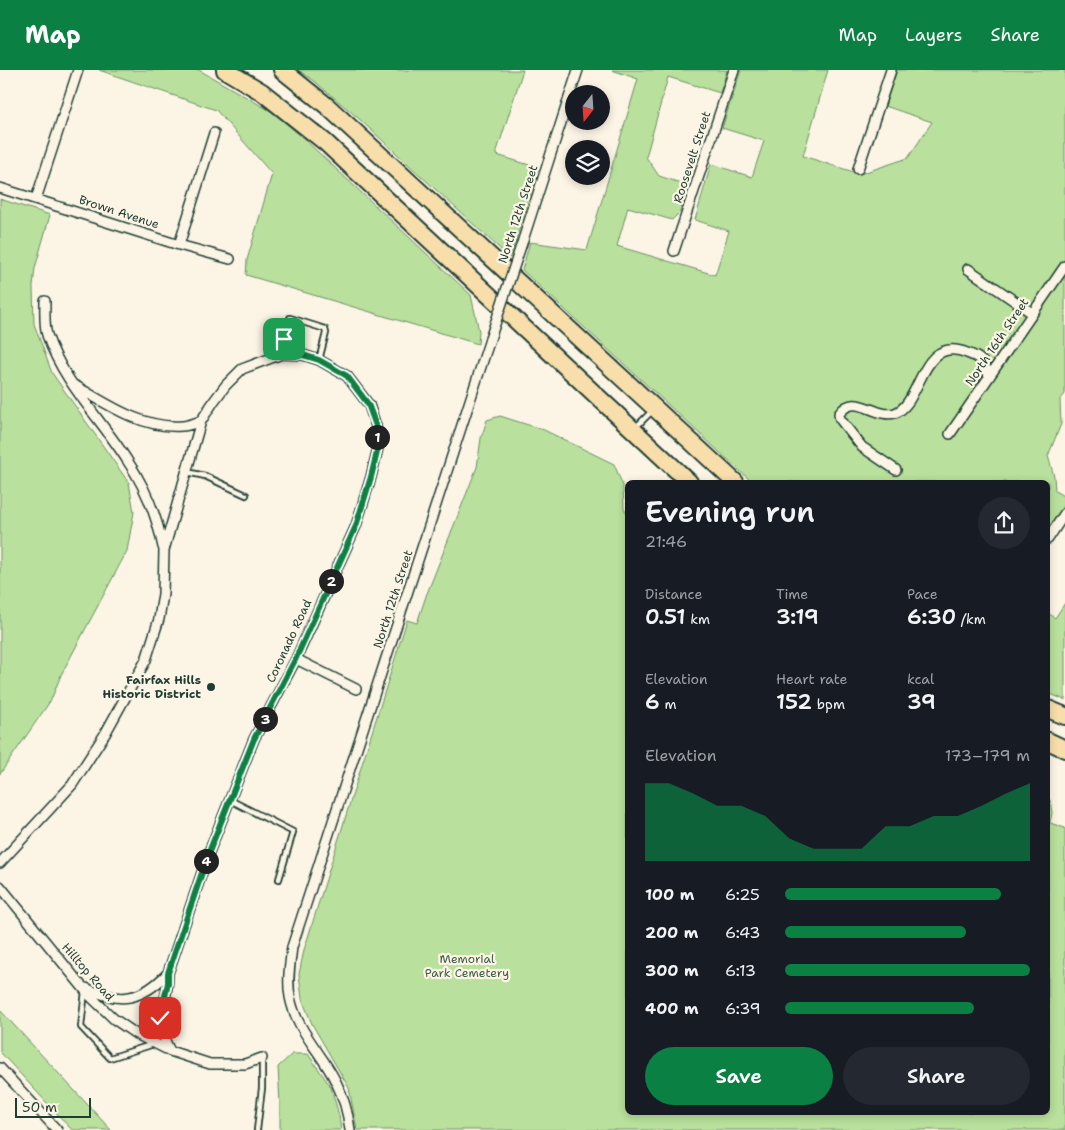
<!DOCTYPE html>
<html lang="en">
<head>
<meta charset="utf-8">
<style>
	:root { --surface:#171b24; --page:#242831; --text:#f1f3f6; --muted:#9ea1a6; --accent:#0b8043 }
	body { margin:0; font-family:"Shantell Sans",sans-serif; background:var(--page); color:var(--text); height:100vh; display:flex; flex-direction:column; font-size:19px; white-space:nowrap }
	* { box-sizing:border-box; margin:0 }
	p { font-size:16px; color:var(--muted) }
	.icon { flex:none; width:28px; height:28px; fill:none; stroke:currentColor; stroke-width:2; stroke-linecap:round; stroke-linejoin:round }
	.map { position:relative; flex:1; overflow:hidden }
	.sheet { position:absolute; left:625px; top:410px; width:425px; height:635px; display:flex; flex-direction:column; background:var(--surface); border-radius:8px; box-shadow:0 2px 8px #0003 }
	.sheet>* { flex:none }
	.needle { width:32px; rotate:197deg }
	.fabs { position:absolute; left:565px; top:15px; display:grid; gap:10px }
	.fabs a { display:grid; place-items:center; width:45px; height:45px; border-radius:50%; background:var(--surface); box-shadow:0 2px 8px #0003; font-size:25px }
	.scale { position:absolute; left:15px; bottom:12px; width:76px; box-sizing:border-box; padding-left:5px; border:2px solid #1f3d34; border-top:0; font-size:14px; line-height:18px; white-space:nowrap; color:#1f3d34; -webkit-text-stroke:4px #fcf5e5; paint-order:stroke }
	.pin { position:absolute; display:grid; place-items:center; width:42px; height:42px; color:#fff; margin:-21px; border-radius:10px; box-shadow:0 2px 8px #0006 }
	.km { position:absolute; width:25px; height:25px; margin:-12px; border-radius:50%; background:#222; color:#fff; font-size:14px; line-height:25px; text-align:center }
	.round { display:grid; place-items:center; flex:none; width:52px; height:52px; border-radius:26px; background:var(--page) }
	.headline { display:flex; align-items:center; justify-content:space-between; height:85px; padding:0 20px }
	h1 { font-size:28px; font-weight:600; line-height:38px }
	.stats { display:grid; grid-template-columns:repeat(3,1fr); gap:8px; height:85px; padding:5px 20px }
	.stats div { display:grid; align-content:center }
	.stats b { font-size:21px; font-weight:600 }
	.stats small { font-size:14px; font-weight:400 }
	.stats p { font-size:14px }
	.chart { height:140px; padding:10px 20px }
	.chart p { display:flex; justify-content:space-between }
	.chart svg { width:100%; height:90px; margin-top:5px; fill:var(--accent); opacity:.7 }
	.action { display:flex; gap:10px; margin-top:auto; padding:10px 20px }
	.action a { flex:1; height:58px; border-radius:30px; background:var(--accent); color:#fff; font-size:20px; font-weight:600; line-height:58px; text-align:center }
	.action a+a { background:var(--page); color:var(--text) }
	ul { padding:0 20px; list-style:none; font-size:16px }
	li { display:grid; grid-template-columns:80px 60px 1fr; align-items:center; height:38px }
	li i { height:12px; border-radius:6px; background:var(--accent) }
	header { display:flex; align-items:center; gap:30px; box-sizing:border-box; height:70px; padding:0 25px; background:var(--accent); color:#fff }
	header strong { font-size:24px }
	nav { display:flex; gap:28px; margin-inline-start:auto; font-size:18px }
	.map>svg:first-child { display:block }
</style>
</head>
<body>
<header>
<strong>Map</strong>
<nav><a>Map</a><a>Layers</a><a>Share</a></nav>
</header>
<div class="map">
<svg width="1065" height="1060" viewBox="0 0 1065 1060">
	<rect width="100%" height="100%" fill="#fcf5e5"/>
	<filter id="ink" filterUnits="userSpaceOnUse"><feTurbulence type="fractalNoise" baseFrequency=".02" numOctaves="2"/><feDisplacementMap in="SourceGraphic" scale="10" xChannelSelector="R" yChannelSelector="G"/><feConvolveMatrix kernelMatrix="1 2 1 2 8 2 1 2 1" color-interpolation-filters="sRGB"/></filter>
	<g filter="url(#ink)">
		<path fill="#b9e09c" stroke="#6c8e68" d="M99,0H199L274,43L303,68L471,225L479,261L478,274L246,205L247,190L272,104L216,40Z
			M298,0H523L497,81V85L539,98L510,188L357,47L313,10Z
			M612,0H727L720,23L668,7L646,87L659,106L690,116L680,142L672,150L628,137L617,176L715,205L729,161L695,150L711,94L752,107L764,71L722,58L741,0H828L803,86L860,104L908,88L932,52L885,36L897,0H1065V324L1060,330L1061,354L1048,386L1054,406L1055,421L1065,427V433L1048,459V412H752L522,200L530,172L587,180L638,9Z
			M0,129L50,145L35,198L33,216L34,254L52,303L129,413L134,442L127,481L61,605L51,630L0,704Z
			M500,346L544,360L614,394L623,416L624,439L627,443L628,1042H1048V728L1050,730L1052,743L1050,753L1065,758V1060H357L349,1018L312,954L302,929L299,904L304,880L407,550L417,553L426,526L477,397L481,368L487,350Z
			M1065,533V630L1048,623V543L1055,548Z
			M0,940L111,1060H72L0,982Z
			M292,984H308L331,1017L339,1045L341,1060H280V1034L278,997Z"/>
		<g fill="none" stroke-linecap="round" stroke-linejoin="round">
			<g stroke="#1f3d34" stroke-width="8">
				<path id="service" d="M282,284L284,269L290,248L325,259L326,263L319,290
					M636,357L653,340
					M187,402L205,406L246,425
					M230,730L293,762L279,809
					M85,921L81,957L110,988L154,974
					M257,1060L262,1018V988"/>
			</g>
			<g stroke="#1f3d34" stroke-width="12">
				<path id="minor" d="M858,99L891,0
					M0,118L179,175L230,189
					M36,129L78,0
					M523,170L578,0
					M179,175L214,63
					M674,181L734,0
					M968,199L1032,243
					M45,231C45,242 44,255 47,265C63,312 101,349 127,390C144,415 157,447 163,477
					M76,316C108,335 143,359 182,356C188,356 195,353 201,351
					M950,364L1065,196
					M896,400L862,377L840,349L839,344C855,321 875,349 895,343C922,334 920,264 967,283C981,288 984,291 989,306
					M1048,469L1065,443
					M296,589L356,619
					M0,793L72,715L105,664L146,590L159,549L163,524L164,480L201,351L214,331L226,315L242,299L282,284L303,285L319,290L347,306L369,335L376,356L378,378L371,407L356,456L296,589L254,669L209,782L168,903C169,938 150,944 170,981
					M0,816L89,925L114,949L136,964L170,981L210,994H245L262,988
					M86,918C120,934 141,931 168,903
					M0,998L57,1060
					M350,1060C348,1043 344,1028 336,1012C322,983 296,960 290,927C287,911 290,894 292,877L490,269"/>
			</g>
			<g stroke="#1f3d34" stroke-width="20">
				<path id="motorway" d="M225,0L262,22L325,72L689,412
					M282,0L327,36L735,412
					M1048,639L1065,646
					M1048,671L1065,679"/>
			</g>
			<use href="#service" stroke="#fcf5e5" stroke-width="4.5"/>
			<use href="#minor" stroke="#fcf5e5" stroke-width="9"/>
			<use href="#motorway" stroke="#f8deab" stroke-width="16"/>
			<g stroke="#1f3d34" stroke-width="12" stroke-linecap="butt">
				<path id="minor-bridge" d="M490,269L523,170"/>
			</g>
			<use href="#minor-bridge" stroke="#fcf5e5" stroke-width="9"/>
		</g>
	</g>
	<g fill="none" stroke-linecap="round" stroke-linejoin="round" filter="url(#ink)">
		<g stroke="#fff" stroke-width="10">
			<path id="route" d="M160,948L168,913V903L209,782L254,669L296,588L356,456L371,407L378,378L376,356L368,334L347,306L319,290L303,285L282,284L284,269"/>
		</g>
		<use href="#route" stroke="#0b8043" stroke-width="6"/>
	</g>
	<circle fill="#1f3d34" stroke="#fcf5e5" stroke-width="2" cx="211" cy="617" r="5"/>
	<g text-anchor="middle" stroke-width="4.5" stroke-linejoin="round" paint-order="stroke">
		<g font-size="12" fill="#1f3d34" stroke="#fcf5e5">
			<text transform="translate(692 87) rotate(-72)" y="4">Roosevelt Street</text>
			<text transform="translate(119 142) rotate(18)" y="4">Brown Avenue</text>
			<text transform="translate(518 144) rotate(-72)" y="4">North 12th Street</text>
			<text transform="translate(997 272) rotate(-56)" y="4">North 16th Street</text>
			<text transform="translate(393 529) rotate(-72)" y="4">North 12th Street</text>
			<text transform="translate(289 571) rotate(-65)" y="4">Coronado Road</text>
			<text transform="translate(88 902) rotate(49)" y="4">Hilltop Road</text>
		</g>
		<g font-size="12" font-weight="bold" fill="#1f3d34" stroke="#fcf5e5" text-anchor="end">
			<text x="201" y="614">Fairfax Hills<tspan x="201" dy="14">Historic District</tspan></text>
		</g>
		<g font-size="12" fill="#3e5e49" stroke="#fcf5e5">
			<text x="467" y="893">Memorial<tspan x="467" dy="14">Park Cemetery</tspan></text>
		</g>
	</g>
</svg>
<div class="fabs">
<a><svg class="needle" viewBox="-14 -14 28 28"><path d="M0-13l5 13h-10z" fill="#e53935"/><path d="M0 13l5-13h-10z" fill="#9ea1a6"/></svg></a>
<a><svg class="icon" aria-label="layers" viewBox="0 0 24 24"><path d="M12 4l9 5-9 5-9-5zM3 14l9 5 9-5"/></svg></a>
</div>
<div class="scale">50 m</div>
<div class="pin" style="left:284px;top:269px;background:#1e9e55"><svg class="icon" aria-label="arrive" viewBox="0 0 24 24"><path d="M6 21V4h12l-3 4 3 4H6"/></svg></div>
<div class="pin" style="left:160px;top:948px;background:#d93025"><svg class="icon" aria-label="check" viewBox="0 0 24 24"><path d="M5 12l5 5 9-10"/></svg></div>
<b class="km" style="left:377px;top:367px">1</b>
<b class="km" style="left:331px;top:511px">2</b>
<b class="km" style="left:265px;top:649px">3</b>
<b class="km" style="left:206px;top:791px">4</b>
<section class="sheet">
<div class="headline"><div><h1>Evening run</h1><p>21:46</p></div><a class="round"><svg class="icon" aria-label="share" viewBox="0 0 24 24"><path d="M12 15V3M7 8l5-5 5 5M5 13v7h14v-7"/></svg></a></div>
<div class="stats">
<div><p>Distance</p><b>0.51<small> km</small></b></div>
<div><p>Time</p><b>3:19</b></div>
<div><p>Pace</p><b>6:30<small> /km</small></b></div>
</div>
<div class="stats">
<div><p>Elevation</p><b>6<small> m</small></b></div>
<div><p>Heart rate</p><b>152<small> bpm</small></b></div>
<div><p>kcal</p><b>39</b></div>
</div>
<div class="chart"><p><span>Elevation</span>173–179 m</p>
<svg viewBox="0 0 160 44" preserveAspectRatio="none"><path d="M0 44V6L10 6L20 11L30 17L40 17L50 22L60 33L70 38L80 38L90 38L100 27L110 27L120 22L130 22L140 17L150 11L160 6V44z"/></svg>
</div>
<ul>
<li><b>100 m</b>6:25<i style="width:88%"></i></li>
<li><b>200 m</b>6:43<i style="width:74%"></i></li>
<li><b>300 m</b>6:13<i style="width:100%"></i></li>
<li><b>400 m</b>6:39<i style="width:77%"></i></li>
</ul>
<div class="action"><a>Save</a><a>Share</a></div>
</section>
</div>
</body>
</html>
